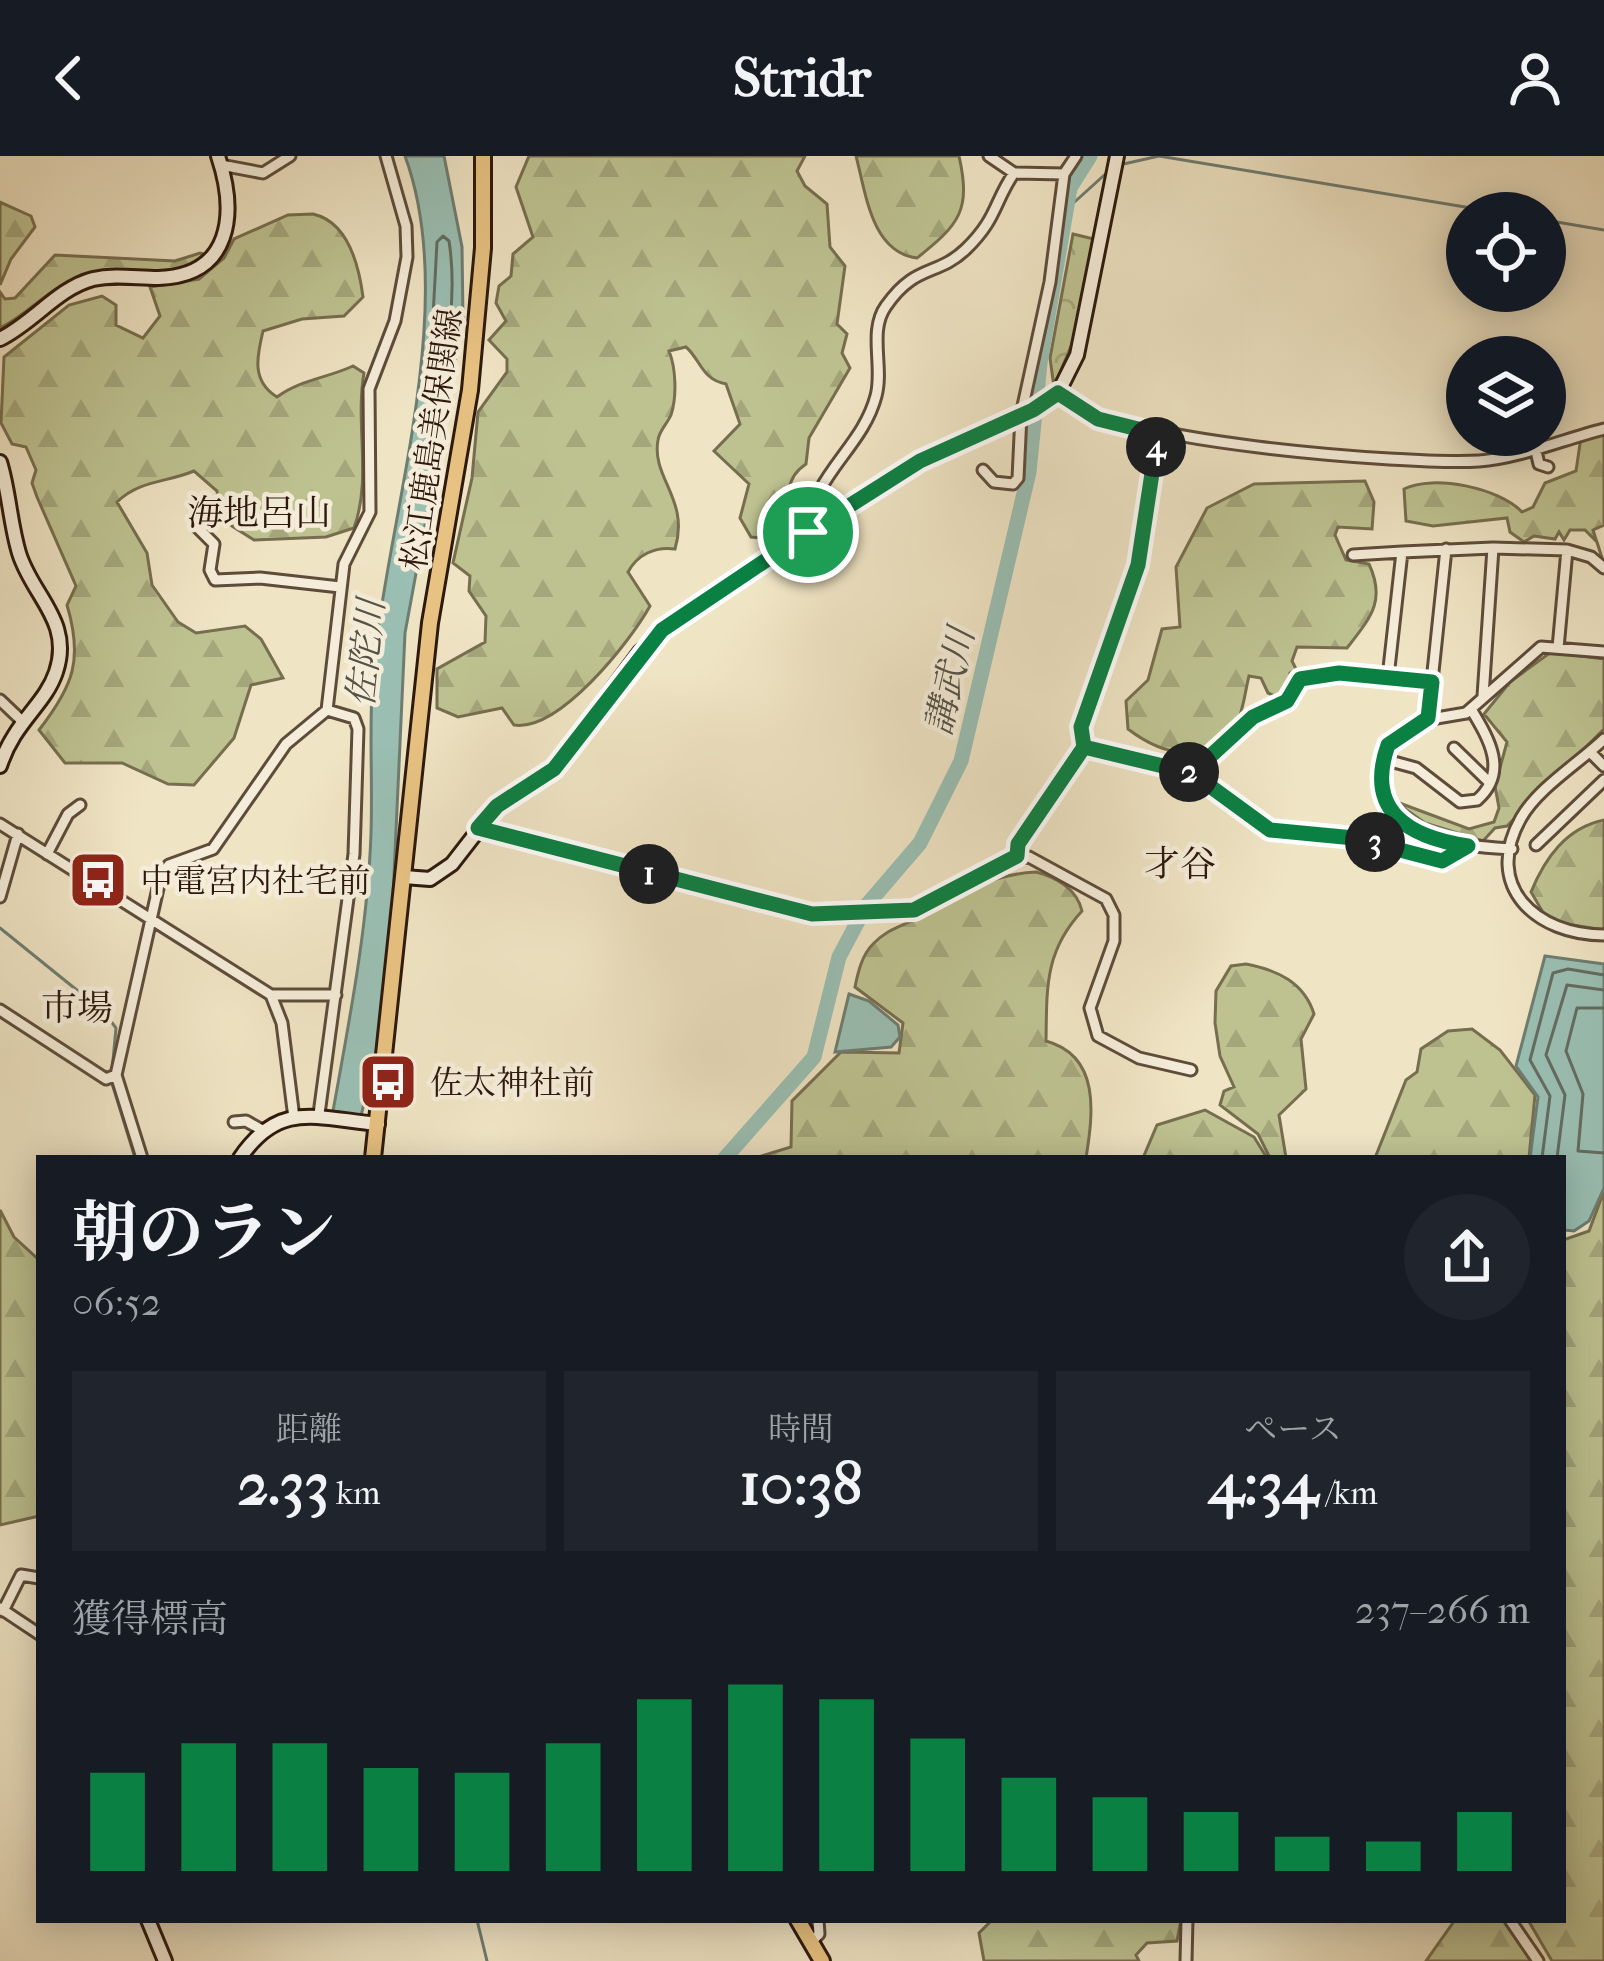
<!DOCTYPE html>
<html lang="ja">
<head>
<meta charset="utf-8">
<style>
	:root { --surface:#171b24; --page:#20242c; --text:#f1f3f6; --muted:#9ea1a6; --accent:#0b8043 }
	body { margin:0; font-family:"IM FELL French Canon","Noto Serif JP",serif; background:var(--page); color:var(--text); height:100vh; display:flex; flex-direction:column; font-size:45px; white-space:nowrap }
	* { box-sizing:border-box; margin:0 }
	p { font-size:39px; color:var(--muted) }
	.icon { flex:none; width:66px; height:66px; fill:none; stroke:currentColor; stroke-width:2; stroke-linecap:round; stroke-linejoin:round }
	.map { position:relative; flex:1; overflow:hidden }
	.drawer { position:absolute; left:36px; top:999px; width:1530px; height:768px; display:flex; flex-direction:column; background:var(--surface); border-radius:0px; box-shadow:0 6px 30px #0003 }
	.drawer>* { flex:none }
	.buttons { position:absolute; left:1446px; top:36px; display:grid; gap:24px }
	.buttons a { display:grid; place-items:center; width:120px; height:120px; border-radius:50%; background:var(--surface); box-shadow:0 6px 30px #0003; font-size:60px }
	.pin { position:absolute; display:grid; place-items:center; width:102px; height:102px; color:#fff; margin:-51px; border:6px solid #fff; border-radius:50%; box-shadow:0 3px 12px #0007 }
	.km { position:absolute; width:60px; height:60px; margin:-30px; border-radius:50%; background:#222; color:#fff; font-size:33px; line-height:60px; text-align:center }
	.round { display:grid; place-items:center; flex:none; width:126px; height:126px; border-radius:63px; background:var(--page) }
	.summary { display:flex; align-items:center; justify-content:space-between; height:204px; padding:0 36px }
	h1 { font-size:66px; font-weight:700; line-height:90px }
	.metrics { display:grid; grid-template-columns:repeat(3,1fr); gap:18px; height:204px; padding:12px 36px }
	.metrics div { display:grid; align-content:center; border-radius:0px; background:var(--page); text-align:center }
	.metrics b { font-size:60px; font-weight:700 }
	.metrics small { font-size:33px; font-weight:400 }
	.metrics p { font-size:33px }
	.chart { height:336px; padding:24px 36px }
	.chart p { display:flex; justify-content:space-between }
	.chart svg { width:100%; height:216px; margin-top:12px; stroke:var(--accent); stroke-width:6 }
	header { display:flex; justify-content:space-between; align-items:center; height:156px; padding:0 36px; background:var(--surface); font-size:54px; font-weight:700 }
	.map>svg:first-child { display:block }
</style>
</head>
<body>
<header><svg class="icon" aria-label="back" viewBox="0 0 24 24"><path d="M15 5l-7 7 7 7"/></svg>Stridr<svg class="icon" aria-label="person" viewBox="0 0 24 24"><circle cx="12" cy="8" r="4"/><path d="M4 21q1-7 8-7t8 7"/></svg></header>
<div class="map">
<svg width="1604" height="1805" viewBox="0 0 1604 1805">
	<defs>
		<pattern id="forest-firs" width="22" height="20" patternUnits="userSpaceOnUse" patternTransform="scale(3)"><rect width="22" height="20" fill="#bec291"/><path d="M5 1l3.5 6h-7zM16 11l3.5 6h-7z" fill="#a4a67c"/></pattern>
		<pattern id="park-crowns" width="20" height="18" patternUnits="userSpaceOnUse" patternTransform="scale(3)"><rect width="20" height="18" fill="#bec291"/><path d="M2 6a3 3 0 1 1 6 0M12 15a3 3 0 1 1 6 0" fill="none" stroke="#a4a67c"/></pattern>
	</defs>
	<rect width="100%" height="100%" fill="#efe4c4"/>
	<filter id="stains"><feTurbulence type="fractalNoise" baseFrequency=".00167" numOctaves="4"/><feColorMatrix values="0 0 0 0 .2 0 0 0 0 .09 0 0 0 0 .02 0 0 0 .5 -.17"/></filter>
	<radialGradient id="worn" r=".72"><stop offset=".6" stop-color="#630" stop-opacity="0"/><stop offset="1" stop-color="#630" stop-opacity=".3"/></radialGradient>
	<path fill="url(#forest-firs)" stroke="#766e4f" stroke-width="3" d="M529,0H805L797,15L805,30L827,48L830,91L845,110L837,168L847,178L842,197L850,212L809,282L806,308C785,322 787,340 796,362L781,384L751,381L740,362L749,328L714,295L740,268L726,228C701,223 701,204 686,191L669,195C676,212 677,241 671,259C667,268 659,275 658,284C651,322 690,343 675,393C655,390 637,399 628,416L650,450C630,486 559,576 514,569L502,552L458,561L437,552V513L485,486L486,460L469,435L470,420L453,407L472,322L478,256L507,216V203L489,184L506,165L496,147L499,130L511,120L513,98L533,81L516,31Z
		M856,0H959C971,54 960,68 917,102C871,96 866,37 856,0Z
		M0,46L31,60L35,71L11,103L0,129Z
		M313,58C348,66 359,110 363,141L344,160L302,163L263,175C257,200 251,225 277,241C300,224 327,222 353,210L364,217C355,269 372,322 354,372L326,381L254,384L221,363L217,335L194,315C165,327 140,324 117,346L147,397L152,429L178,466L196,477L245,470L261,483L283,522L251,529L234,582L194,629L168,628L122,607H65L39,574C74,529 83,503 67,449L76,430L37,341L32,327L36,314L26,291L12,288L1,267L4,201L69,149L102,140L116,149V169L143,182L160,160L150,131L199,123L224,102L234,83L288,59Z
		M200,97L206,99C174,129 126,108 88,118C54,126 31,157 0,172V136L5,143L15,142L55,99L175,105Z
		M1604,277V369L1593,374L1604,408L1597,386L1585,374H1570L1564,384L1559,376L1555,383L1534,380L1524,386L1510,376L1507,362L1433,370L1406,365L1404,333C1434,318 1499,332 1522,356L1533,351L1545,327L1576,315L1581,281Z
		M1365,325L1374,346L1372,373L1338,371L1335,379L1346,404L1369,408C1386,445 1371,461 1347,492L1297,491L1292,505L1296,513L1290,517L1293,535L1282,543L1268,537L1261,522L1249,520C1245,535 1244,552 1237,567C1212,613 1162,599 1128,573L1126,545L1148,524L1162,473L1180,471L1176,411L1207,352L1254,328Z
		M1551,496L1604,503V573L1507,670L1495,672L1483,685L1425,667L1394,645L1469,673L1494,666L1499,652L1495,630L1507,586L1484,558L1510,526Z
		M1604,664V774L1548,765L1531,736C1545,702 1566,672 1604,664Z
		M1036,716C1056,721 1077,733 1082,755C1044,796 1047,833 1046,885C1101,900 1093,958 1086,1002H755L791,991L792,945L841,896L899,897L903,867L855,831C858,816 862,799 873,788C888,772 904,770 921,760C959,738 991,718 1036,716Z
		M1246,808C1277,814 1304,826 1314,858L1301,883L1306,933L1279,959L1286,1002H1270L1258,978L1220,949L1224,935L1234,931L1220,900L1215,867L1216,835L1231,810Z
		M1472,873L1500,894L1535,939L1529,1002H1375L1406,924L1417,916L1421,893L1448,875Z
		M1205,954L1254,981L1267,1002H1143L1157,969Z
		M1604,1035V1805H1552L1528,1764H1563V1084L1589,1075Z
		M0,1054L14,1081L39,1104V1360L0,1369Z
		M992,1764H1181L1177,1785L1147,1787L1136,1799L1139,1805H984L979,1777Z
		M1455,1764H1507L1531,1805H1426Z"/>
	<path fill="url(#park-crowns)" stroke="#766e4f" stroke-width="3" d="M1073,78L1094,83L1074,183L1054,231L1050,202Z"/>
	<path fill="#9abfb3" stroke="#6e7d71" stroke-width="3" d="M405,0H444L462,91L463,163L405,477L392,763L378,889L361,960L333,955C349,866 368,770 371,677C373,619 368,562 374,504C391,350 459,147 405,0Z
		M1545,800L1604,808V1032L1589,1065L1574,1075L1563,1074V1002H1530L1538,941L1516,910Z
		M849,838L869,845L898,869L900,881L891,891L835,896Z"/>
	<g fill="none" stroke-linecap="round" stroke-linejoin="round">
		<path stroke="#646c60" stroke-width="3" d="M443,80L449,85C456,130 451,174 442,218L436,223L430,217L437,86Z
			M1604,852H1577L1566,895L1583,938L1578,995L1604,997
			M1542,1002L1550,940L1530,904L1553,817L1568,813L1604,819
			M1557,1002L1565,939L1546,899L1567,829L1604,834"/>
		<path stroke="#6e7d71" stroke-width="3" d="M1119,9L1159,0L1501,57
			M1069,51L1111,13
			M1545,64L1604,74
			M0,772L104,856L116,872L112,915
			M111,924L135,1002
			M477,1764L487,1805"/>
		<path stroke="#9abfb3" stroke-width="15" d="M725,1002L814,901L839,801L866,750L920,687L961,605L1029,316L1040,207L1070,32L1090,0"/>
		<g stroke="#5e4c3b" stroke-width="15">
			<path id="street" d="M989,0L1014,17L1064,18
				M221,9L263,17L290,0
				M1058,237C1096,286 1410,309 1479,305C1520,302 1564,283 1604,273
				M1535,291L1539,308L1548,311
				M983,314L994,326L1013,328L1018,322L1021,259L1050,126L1064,18L1076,0
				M195,369L214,388L210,414L215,424L260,422L340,431
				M808,376C811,319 862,293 876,240C884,211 868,175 886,150C916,107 937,121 966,93C997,63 994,46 1014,17
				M1567,394L1591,401L1604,412
				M1353,399L1402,396
				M1388,521L1402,396L1493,392
				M1483,540L1493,392L1567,394L1558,492
				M0,544L21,564
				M1428,563L1446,393
				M1604,583C1579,607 1538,632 1521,662C1482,731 1537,779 1604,779
				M1084,591L1192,617L1270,673L1354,682L1442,705L1468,690
				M1084,591L1081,571L1137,409L1158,278
				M1454,592L1490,627
				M1590,596L1604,610
				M1383,603L1416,612L1460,646L1477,644C1509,616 1489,583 1471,553
				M1192,617L1253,561L1287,545L1305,520L1339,517L1432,526
				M0,668L271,839L282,867L294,962
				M478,672L812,757L914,754L1005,702L1029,701L1106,743L1114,759V785L1090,852L1098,880L1139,902L1191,914
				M1536,689L1604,624
				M1512,693C1466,690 1394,687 1379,632L1388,589L1419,565L1466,557L1541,491L1604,496
				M47,698L68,658L80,649
				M1017,700L1018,687L1084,591
				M0,741L18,678
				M271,839H336
				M0,854L106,923L116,919L161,719L169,709L213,693L286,588L327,554L344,408L370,356L369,233L395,165L407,101L406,70L386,0
				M116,919L142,1002
				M319,958L354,698L358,573L354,562L327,554
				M234,966L246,965L262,974
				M0,1452L39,1478
				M3,1455L21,1419L39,1422
				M1510,1764L1538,1805
				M811,1786L819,1778L818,1764
				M1186,1805L1187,1764"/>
		</g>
		<g stroke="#2d190d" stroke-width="18">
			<path id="secondary" d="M0,183C33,167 58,132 93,123C115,118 136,122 158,122C232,120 237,57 218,0
				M0,306C9,335 10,367 19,397C32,440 73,465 56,516C45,549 14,566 0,610
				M404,721L430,723L452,708L497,650L553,613L640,496L690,453L920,306L1033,254L1058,237L1077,199L1117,0
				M240,1002C280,943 319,963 378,968
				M148,1764L165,1805"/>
		</g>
		<g stroke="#2d190d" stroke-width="20">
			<path id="primary" d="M373,1002L430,467L470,234L483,92V0
				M798,1764L822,1805"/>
		</g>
		<use href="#street" stroke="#f5edd9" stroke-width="9"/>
		<use href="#secondary" stroke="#f5edd9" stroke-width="12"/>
		<use href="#primary" stroke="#e8c282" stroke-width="14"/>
	</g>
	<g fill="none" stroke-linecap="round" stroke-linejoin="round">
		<g stroke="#fff" stroke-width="24">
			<path id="route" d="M808,376L662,474L554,613L497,650L478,672L812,758L914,754L1017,700L1018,688L1084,591L1192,617L1253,561L1287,545L1300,523L1339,517L1432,526L1428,562L1388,589C1365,654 1407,681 1468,690L1442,705L1354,682L1270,674L1192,617L1084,591L1081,571L1138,409L1158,278L1098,263L1058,237L1033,254L920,305L808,376"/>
		</g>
		<use href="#route" stroke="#0b8043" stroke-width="15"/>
	</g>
	<defs>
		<g id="bus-square" transform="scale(3)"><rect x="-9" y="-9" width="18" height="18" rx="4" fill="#8f2418" stroke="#f5edd9"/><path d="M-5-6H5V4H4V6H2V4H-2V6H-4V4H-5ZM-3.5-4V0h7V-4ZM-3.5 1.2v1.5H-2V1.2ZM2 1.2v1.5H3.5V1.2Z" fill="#fff"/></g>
	</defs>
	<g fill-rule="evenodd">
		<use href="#bus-square" x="98" y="724"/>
		<use href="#bus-square" x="388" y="926"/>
	</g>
	<g text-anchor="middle" stroke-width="9" stroke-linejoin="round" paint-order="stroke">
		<g font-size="33" fill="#2d190d" stroke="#f5edd9">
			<text transform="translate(431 283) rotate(-82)" y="12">松江鹿島美保関線</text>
		</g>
		<g font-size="33" fill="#2d190d" stroke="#f5edd9" text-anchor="start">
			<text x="140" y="736">中電宮内社宅前</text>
			<text x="430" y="938">佐太神社前</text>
		</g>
		<g font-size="36" fill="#2d190d" stroke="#f5edd9">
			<text x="259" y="369">海地呂山</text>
			<text x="1180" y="720">才谷</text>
			<text x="77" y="864">市場</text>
		</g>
		<g font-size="36" font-style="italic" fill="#535347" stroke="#f5edd9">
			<text transform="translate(365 497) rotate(-84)" y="13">佐陀川</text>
			<text transform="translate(949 525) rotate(-77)" y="13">講武川</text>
		</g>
	</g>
	<rect width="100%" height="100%" filter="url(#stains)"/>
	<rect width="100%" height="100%" fill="url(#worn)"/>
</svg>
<div class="buttons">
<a><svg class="icon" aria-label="locate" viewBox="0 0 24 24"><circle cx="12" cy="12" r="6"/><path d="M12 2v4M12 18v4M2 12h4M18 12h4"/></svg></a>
<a><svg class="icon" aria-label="layers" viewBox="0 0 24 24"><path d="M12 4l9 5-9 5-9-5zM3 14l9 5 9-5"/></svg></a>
</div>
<div class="pin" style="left:808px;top:376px;background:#1e9e55"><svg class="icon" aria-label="arrive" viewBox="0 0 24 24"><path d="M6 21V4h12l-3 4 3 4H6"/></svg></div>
<b class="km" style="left:649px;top:718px">1</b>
<b class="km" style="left:1189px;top:616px">2</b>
<b class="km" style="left:1375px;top:686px">3</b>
<b class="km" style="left:1156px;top:291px">4</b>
<section class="drawer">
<div class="summary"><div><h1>朝のラン</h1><p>06:52</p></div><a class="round"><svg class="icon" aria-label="share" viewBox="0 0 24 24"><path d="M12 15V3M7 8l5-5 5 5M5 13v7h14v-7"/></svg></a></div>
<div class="metrics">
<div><p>距離</p><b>2.33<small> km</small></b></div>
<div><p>時間</p><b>10:38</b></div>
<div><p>ペース</p><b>4:34<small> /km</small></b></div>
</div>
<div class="chart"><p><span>獲得標高</span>237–266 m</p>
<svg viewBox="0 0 160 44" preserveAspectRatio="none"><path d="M5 44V24M15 44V18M25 44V18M35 44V23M45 44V24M55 44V18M65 44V9M75 44V6M85 44V9M95 44V17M105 44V25M115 44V29M125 44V32M135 44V37M145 44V38M155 44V32"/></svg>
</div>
</section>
</div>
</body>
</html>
